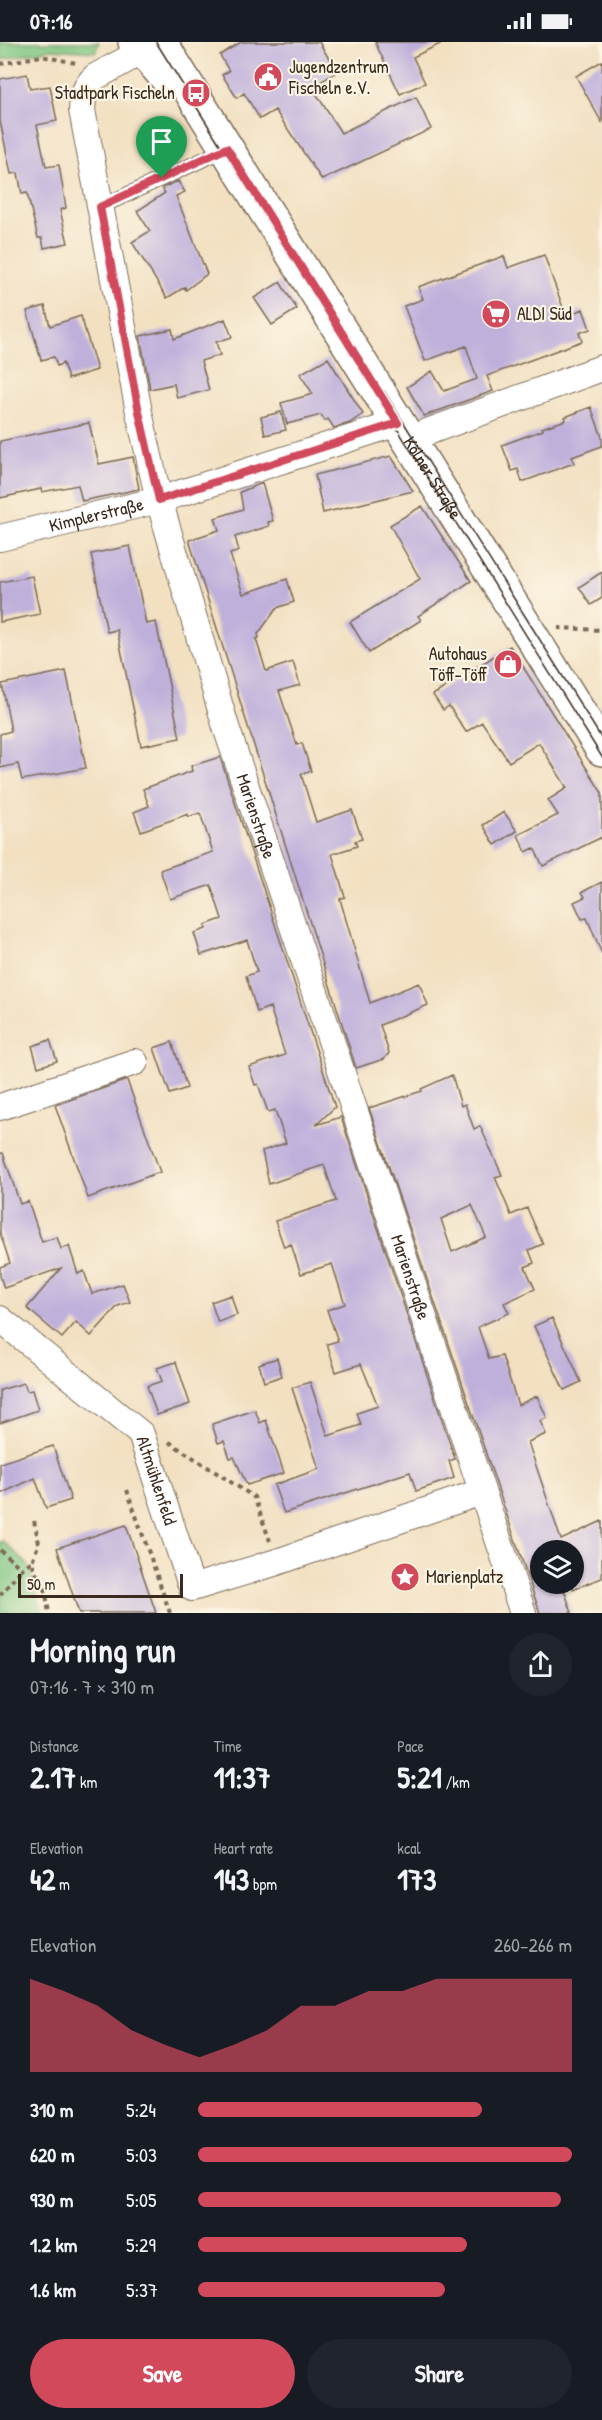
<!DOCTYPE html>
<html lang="en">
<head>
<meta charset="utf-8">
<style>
	:root { --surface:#171b24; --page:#20242c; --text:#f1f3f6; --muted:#9ea1a6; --accent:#d1495b }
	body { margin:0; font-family:"Patrick Hand",sans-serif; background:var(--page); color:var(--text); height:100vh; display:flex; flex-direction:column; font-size:22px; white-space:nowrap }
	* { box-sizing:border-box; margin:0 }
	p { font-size:20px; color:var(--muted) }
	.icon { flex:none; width:33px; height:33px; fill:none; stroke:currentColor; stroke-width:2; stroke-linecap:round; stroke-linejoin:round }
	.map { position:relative; height:1571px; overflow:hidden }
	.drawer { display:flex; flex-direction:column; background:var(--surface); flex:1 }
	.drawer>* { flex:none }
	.controls { position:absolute; left:530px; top:1498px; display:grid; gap:12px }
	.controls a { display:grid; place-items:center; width:54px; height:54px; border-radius:50%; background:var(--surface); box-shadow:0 2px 4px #0004; font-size:30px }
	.scale { position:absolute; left:18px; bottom:15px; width:165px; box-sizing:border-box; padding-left:6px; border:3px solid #3b2a1e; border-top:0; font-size:16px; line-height:21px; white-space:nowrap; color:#3b2a1e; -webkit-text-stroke:4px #fcf5e5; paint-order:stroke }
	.pin { position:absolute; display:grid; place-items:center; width:51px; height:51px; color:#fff; margin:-62px -26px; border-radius:50% 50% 50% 0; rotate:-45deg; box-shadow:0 0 6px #0007 }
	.pin .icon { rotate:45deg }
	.round { display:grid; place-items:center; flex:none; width:63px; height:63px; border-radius:32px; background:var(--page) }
	.headline { display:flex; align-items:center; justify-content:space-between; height:102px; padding:0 30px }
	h1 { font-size:33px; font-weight:800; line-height:45px }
	.figures { display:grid; grid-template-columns:repeat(3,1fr); gap:9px; height:102px; padding:6px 30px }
	.figures div { display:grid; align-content:center }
	.figures b { font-size:30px; font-weight:800 }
	.figures small { font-size:16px; font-weight:400 }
	.figures p { font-size:16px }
	.chart { height:168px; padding:12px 30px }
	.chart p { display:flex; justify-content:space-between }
	.chart svg { width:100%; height:108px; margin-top:6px; fill:var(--accent); opacity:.7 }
	.primary-button { display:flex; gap:12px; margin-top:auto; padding:12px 30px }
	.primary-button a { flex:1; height:69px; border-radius:36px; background:var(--accent); color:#fff; font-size:24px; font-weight:800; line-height:69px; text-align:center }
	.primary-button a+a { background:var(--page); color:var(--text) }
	ul { padding:0 30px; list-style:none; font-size:20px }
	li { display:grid; grid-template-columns:96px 72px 1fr; align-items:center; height:45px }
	li i { height:15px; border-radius:8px; background:var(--accent) }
	.status { display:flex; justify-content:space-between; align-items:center; height:42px; padding:0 30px; background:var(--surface); direction:ltr }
	.status svg { height:16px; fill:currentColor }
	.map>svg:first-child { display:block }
</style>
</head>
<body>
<div class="status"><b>07:16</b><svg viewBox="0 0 49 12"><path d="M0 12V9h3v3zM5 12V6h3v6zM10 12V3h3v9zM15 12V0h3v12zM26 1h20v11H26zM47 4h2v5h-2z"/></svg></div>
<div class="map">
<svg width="602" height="1571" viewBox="0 0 602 1571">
	<rect width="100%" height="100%" fill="#fcf5e5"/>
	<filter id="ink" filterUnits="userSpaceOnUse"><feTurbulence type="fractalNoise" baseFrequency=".0167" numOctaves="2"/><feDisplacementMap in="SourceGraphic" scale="12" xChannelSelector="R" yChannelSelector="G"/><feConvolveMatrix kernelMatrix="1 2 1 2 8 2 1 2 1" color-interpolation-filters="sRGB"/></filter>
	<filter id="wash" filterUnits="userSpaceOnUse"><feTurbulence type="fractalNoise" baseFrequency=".008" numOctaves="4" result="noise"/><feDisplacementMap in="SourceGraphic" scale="24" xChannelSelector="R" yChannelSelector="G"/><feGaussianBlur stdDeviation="1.35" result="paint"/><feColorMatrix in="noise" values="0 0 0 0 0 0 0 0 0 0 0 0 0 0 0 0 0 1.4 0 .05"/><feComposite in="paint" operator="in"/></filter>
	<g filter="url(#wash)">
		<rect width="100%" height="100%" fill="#f2e0c1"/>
		<path fill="#80c682" stroke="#5e7850" stroke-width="1.5" d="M0,0H99L95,10L51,7L0,18Z
			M3,1499L28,1523L43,1571H0V1500Z"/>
		<g id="blocks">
			<path fill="#bfb0db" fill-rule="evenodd" d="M241,0H319L337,30L312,45L341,91L416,55L431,87L322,138L275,68L260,77L244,51L237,56L222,33L229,29L220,13Z
				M375,0H444L413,15L425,41L400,52Z
				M602,19V81L576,34Z
				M27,32L30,47L50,44L57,79L37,83L46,125L59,123L66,166L60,168L68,201L44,206L42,196H38L27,151L22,152L18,131L11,132L0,79V37Z
				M157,92L169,111L163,115L168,124L153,131L137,105Z
				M178,139L185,150L176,154L207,232L186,248L185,245L167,256L132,200L150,189L137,169L165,151L162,146Z
				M544,213L566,274L583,267L590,287L579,291L582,299L487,334L493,349L424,374L407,345L432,329L444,349L477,337L466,304L425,319L404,264L423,257L418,245L504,214L508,226Z
				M280,240L297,267L272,283L254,256Z
				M45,264L50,284L81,274L97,328L68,337L63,321L57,324L54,315L41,318L27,269Z
				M225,277L232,295L216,300L220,313L201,319L209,348L177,356L174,342L150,347L140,294L172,287L174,297Z
				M328,316L363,372L350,381L334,386L328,377L325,379L321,373L287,382L281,361L313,352L300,332Z
				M591,365L602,395V404L572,415L574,421L522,440L518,427L512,429L502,403L543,388L542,386L566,378L565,375Z
				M281,370L286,388L265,393L261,375Z
				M89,381L99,422L133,415L139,447L82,459L78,443L42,450L41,447L0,456V399Z
				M391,414L413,449L323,471L315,433Z
				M262,441L273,479L268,480L269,484L235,495L239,509L230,512L243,552L287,537L294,560L277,566L258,592L259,596L256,597L266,629L293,620L300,643L279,649L297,703L302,701L311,729L301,732L316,780L352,768L362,797L355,799L357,804L332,812L345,855L340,857L370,961L419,941L428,963L380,983L389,1011L384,1017L356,1026L189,498L219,488L215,476L243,467L240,450Z
				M422,464L471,539L418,574L421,578L369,611L350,580L420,537L390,483Z
				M130,504L146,582L156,580L180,696L141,704L117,588L107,590L91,512Z
				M602,530V556L591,563L579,545Z
				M32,534L40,572L0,580V540Z
				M510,604L602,751V795L543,824L534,806L526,810L518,793L558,773L548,758L567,746L539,701L509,720L482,680L466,690L449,664L443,668L433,653Z
				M66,629L86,726L22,738L18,722L0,726V692L11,689L2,642Z
				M220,715L335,1065L316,1083L341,1075L455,1417L449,1419L454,1436L416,1449L410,1430L284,1471L274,1443L319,1427L292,1346L310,1340L328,1394L361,1383L357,1371L378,1364L361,1322L336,1330L327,1302L338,1299L327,1268L345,1262L332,1222L301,1232L291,1202L284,1205L275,1179L336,1159L324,1123L269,1142L262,1109L286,1101L275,1068L268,1070L258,1042L255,1043L249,1025L285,1013L270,965L257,970L246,934L257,930L247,898L201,913L194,891L206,887L205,883L222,877L211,843L170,857L160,828L213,810L200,771L188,775V772L141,789L134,770L149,764L143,747L192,729L191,724Z
				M504,770L517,789L495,803L483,783Z
				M602,840V912L587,876L582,877L574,860L585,855L582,850Z
				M50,998L57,1019L38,1025L32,1004Z
				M172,1000L187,1046L170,1052L154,1006Z
				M452,1033L461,1064L465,1062L474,1087L480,1084L502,1133L495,1135L511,1173L527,1166L543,1202L529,1208L534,1221L525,1225L535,1247L504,1261L509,1271L478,1285L489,1317L502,1314L518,1363L537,1354L547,1376L540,1379L546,1392L528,1400L561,1498L602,1479V1536L573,1547V1509H540V1542H562L572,1571H540L369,1066L422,1049L421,1047ZM472,1163L486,1195L452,1210L441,1177Z
				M127,1038L160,1130L88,1156L55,1063Z
				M0,1111H3L20,1162L28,1159L42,1200L57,1195L61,1207L69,1204L78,1232L84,1229L92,1252L123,1242L130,1260L118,1264L91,1294L76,1280L62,1296L27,1266L61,1226L4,1246L0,1234V1225L10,1221L0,1191Z
				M231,1253L237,1273L218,1280L211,1260Z
				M552,1276L581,1340L564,1348L534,1284Z
				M277,1316L282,1334L264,1340L259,1322Z
				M176,1320L190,1362L157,1373L147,1344L162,1339L157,1326Z
				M24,1341L27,1349L32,1348L38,1368L0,1381V1348Z
				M255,1368L260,1381L266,1378L284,1431L247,1443L234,1415L230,1416L224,1399L218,1401L212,1382Z
				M53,1404L71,1458L46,1466L35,1436L0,1452V1421Z
				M126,1483L156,1571H79L57,1506Z"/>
		</g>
	</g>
	<g filter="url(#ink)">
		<use href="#blocks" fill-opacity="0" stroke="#7b6a57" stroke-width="1.5"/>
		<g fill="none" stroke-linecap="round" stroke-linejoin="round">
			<g stroke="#7b6a57" stroke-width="16">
				<path id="service" d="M100,165L226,107"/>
			</g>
			<g stroke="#7b6a57" stroke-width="28">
				<g id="minor">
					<path id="s1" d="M159,0L95,35C84,45 83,54 82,68L139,370L159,458L226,685L523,1571"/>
					<path d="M408,397L602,326"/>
					<path id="s2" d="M0,496L159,458L398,381"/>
					<path d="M0,1065L135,1020"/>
					<path id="s3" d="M0,1277L141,1392L192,1546L277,1520L481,1450"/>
				</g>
			</g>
			<g stroke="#7b6a57" stroke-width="36">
				<g id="secondary">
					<path d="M135,0L168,37"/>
					<path id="s4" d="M160,0L602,707"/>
				</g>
			</g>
			<path stroke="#7b6a57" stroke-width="4" stroke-dasharray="4.5 4.5" stroke-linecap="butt" d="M0,22L41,14L76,21
				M558,586L602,588
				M169,1400L254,1455L270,1499
				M127,1448L170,1571
				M34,1479L39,1501L32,1519L35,1530L45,1546L49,1571
				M0,1508L22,1527L32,1519
				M0,1553L22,1527"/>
			<use href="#service" stroke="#fff" stroke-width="14"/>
			<use href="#minor" stroke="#fff" stroke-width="26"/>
			<use href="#secondary" stroke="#fff" stroke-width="33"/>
			<path stroke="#3b2a1e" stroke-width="1.5" d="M156,0L602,715
				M384,349L602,697"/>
		</g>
	</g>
	<g fill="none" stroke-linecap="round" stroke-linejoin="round" filter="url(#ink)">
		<g stroke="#fff" stroke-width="12">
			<path id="route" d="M227,106L398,381L159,458L139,370L100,165Z"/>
		</g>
		<use href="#route" stroke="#d1495b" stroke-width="8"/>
	</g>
	<defs>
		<g id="civic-disc" transform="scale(1.5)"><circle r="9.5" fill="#d1495b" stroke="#fcf5e5"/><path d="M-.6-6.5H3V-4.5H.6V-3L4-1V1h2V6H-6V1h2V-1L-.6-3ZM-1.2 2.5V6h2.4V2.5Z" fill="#fff"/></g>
		<g id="bus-disc" transform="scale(1.5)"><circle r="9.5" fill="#d1495b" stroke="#fcf5e5"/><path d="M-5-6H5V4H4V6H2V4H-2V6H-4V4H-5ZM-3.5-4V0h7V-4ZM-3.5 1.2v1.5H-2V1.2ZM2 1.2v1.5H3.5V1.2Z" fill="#fff"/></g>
		<g id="supermarket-disc" transform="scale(1.5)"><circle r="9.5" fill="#d1495b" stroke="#fcf5e5"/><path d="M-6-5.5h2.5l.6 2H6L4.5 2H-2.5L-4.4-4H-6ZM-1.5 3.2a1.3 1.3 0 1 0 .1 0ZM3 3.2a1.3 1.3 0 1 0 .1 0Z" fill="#fff"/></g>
		<g id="shop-disc" transform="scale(1.5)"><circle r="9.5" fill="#d1495b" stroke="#fcf5e5"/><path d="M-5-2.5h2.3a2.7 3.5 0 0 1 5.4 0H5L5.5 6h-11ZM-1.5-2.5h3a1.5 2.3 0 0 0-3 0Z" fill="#fff"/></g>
		<g id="sight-disc" transform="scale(1.5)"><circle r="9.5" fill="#d1495b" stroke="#fcf5e5"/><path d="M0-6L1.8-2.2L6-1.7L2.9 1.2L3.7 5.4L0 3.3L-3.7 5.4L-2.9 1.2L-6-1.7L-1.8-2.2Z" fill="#fff"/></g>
	</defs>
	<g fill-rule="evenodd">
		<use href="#civic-disc" x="268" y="35"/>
		<use href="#bus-disc" x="196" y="51"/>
		<use href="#supermarket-disc" x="496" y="272"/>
		<use href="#shop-disc" x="508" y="622"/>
		<use href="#sight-disc" x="405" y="1535"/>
	</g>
	<g text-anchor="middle" stroke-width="4.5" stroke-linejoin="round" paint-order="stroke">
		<g font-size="18" fill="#3b2a1e" stroke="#fcf5e5" text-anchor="start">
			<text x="289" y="31">Jugendzentrum<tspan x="289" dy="21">Fischeln e.V.</tspan></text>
			<text x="175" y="57" text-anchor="end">Stadtpark Fischeln</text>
			<text x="517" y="278">ALDI Süd</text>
			<text x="487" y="618" text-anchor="end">Autohaus<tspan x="487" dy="21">Töff-Töff</tspan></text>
			<text x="426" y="1541">Marienplatz</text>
		</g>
		<g font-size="18" fill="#3b2a1e" stroke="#fcf5e5">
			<text dy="6" stroke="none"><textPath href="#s4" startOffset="514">Kölner Straße</textPath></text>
			<text dy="6" stroke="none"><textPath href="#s2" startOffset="99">Kimplerstraße</textPath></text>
			<text dy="6" stroke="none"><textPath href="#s1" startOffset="838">Marienstraße</textPath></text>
			<text dy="6" stroke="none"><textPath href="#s1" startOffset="1324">Marienstraße</textPath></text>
			<text dy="6" stroke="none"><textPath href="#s3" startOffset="231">Altmühlenfeld</textPath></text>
		</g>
	</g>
</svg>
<div class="controls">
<a><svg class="icon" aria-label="layers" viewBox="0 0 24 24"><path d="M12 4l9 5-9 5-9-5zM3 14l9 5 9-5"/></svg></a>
</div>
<div class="scale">50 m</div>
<div class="pin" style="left:162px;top:136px;background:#1e9e55"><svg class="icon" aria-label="arrive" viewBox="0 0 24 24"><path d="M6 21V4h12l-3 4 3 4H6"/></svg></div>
</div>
<section class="drawer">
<div class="headline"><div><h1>Morning run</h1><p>07:16 · 7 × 310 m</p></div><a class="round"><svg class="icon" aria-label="share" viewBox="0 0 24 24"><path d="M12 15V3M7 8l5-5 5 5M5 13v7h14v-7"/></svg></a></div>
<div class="figures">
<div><p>Distance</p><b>2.17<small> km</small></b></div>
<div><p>Time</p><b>11:37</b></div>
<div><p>Pace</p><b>5:21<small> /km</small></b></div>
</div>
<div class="figures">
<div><p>Elevation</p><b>42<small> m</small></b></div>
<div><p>Heart rate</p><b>143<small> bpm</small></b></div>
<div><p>kcal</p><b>173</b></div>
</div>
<div class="chart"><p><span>Elevation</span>260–266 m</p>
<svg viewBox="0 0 160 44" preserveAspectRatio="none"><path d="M0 44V6L10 11L20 17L30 27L40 33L50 38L60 33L70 27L80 17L90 17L100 11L110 11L120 6L130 6L140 6L150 6L160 6V44z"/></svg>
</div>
<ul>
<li><b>310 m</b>5:24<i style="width:76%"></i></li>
<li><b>620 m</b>5:03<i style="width:100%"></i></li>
<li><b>930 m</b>5:05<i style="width:97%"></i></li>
<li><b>1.2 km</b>5:29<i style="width:72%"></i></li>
<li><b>1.6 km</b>5:37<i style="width:66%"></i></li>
</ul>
<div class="primary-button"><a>Save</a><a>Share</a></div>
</section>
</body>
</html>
